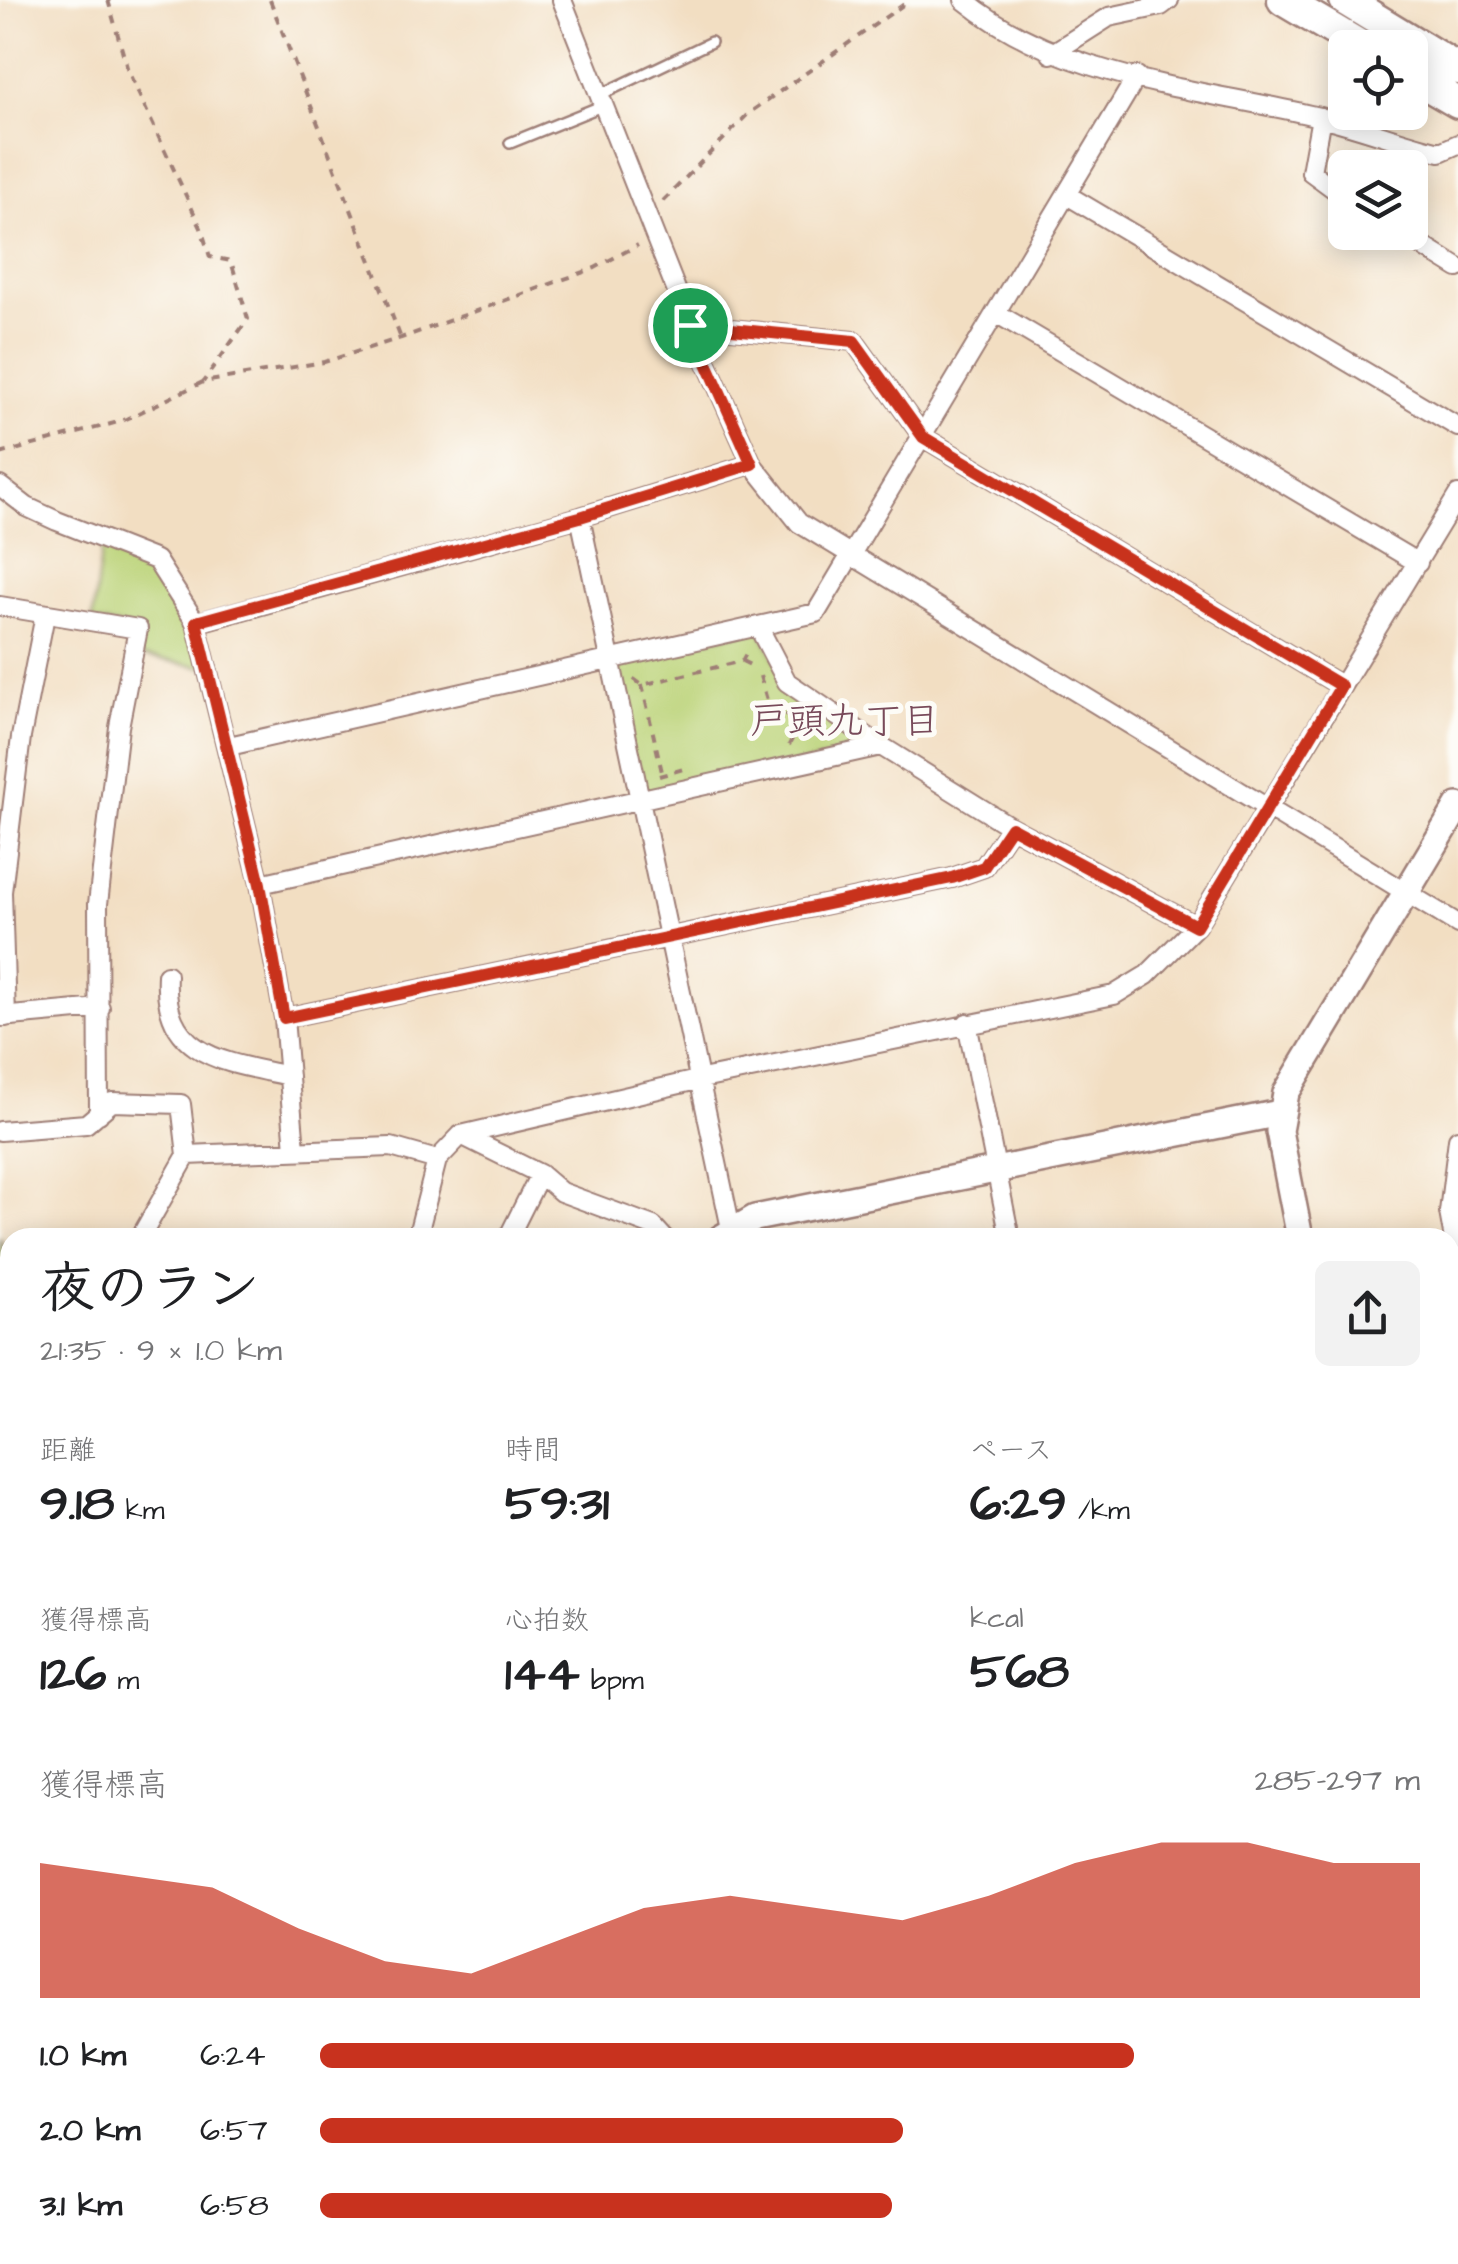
<!DOCTYPE html>
<html lang="ja">
<head>
<meta charset="utf-8">
<style>
	:root { --surface:#fff; --page:#f2f2f2; --text:#202124; --muted:#757577; --accent:#c8321e }
	body { margin:0; font-family:"Architects Daughter","Klee One",sans-serif; background:var(--page); color:var(--text); height:100vh; display:flex; flex-direction:column; font-size:38px; white-space:nowrap }
	* { box-sizing:border-box; margin:0 }
	p { font-size:32px; color:var(--muted) }
	.icon { flex:none; width:55px; height:55px; fill:none; stroke:currentColor; stroke-width:2; stroke-linecap:round; stroke-linejoin:round }
	.map { position:relative; flex:1; overflow:hidden }
	.details { position:absolute; left:0px; top:1228px; width:1460px; height:1038px; display:flex; flex-direction:column; background:var(--surface); border-radius:30px 30px 0 0; box-shadow:0 5px 25px #0003 }
	.details>* { flex:none }
	.fabs { position:absolute; left:1328px; top:30px; display:grid; gap:20px }
	.fabs a { display:grid; place-items:center; width:100px; height:100px; border-radius:15px; background:var(--surface); box-shadow:0 5px 25px #0003; font-size:50px }
	.pin { position:absolute; display:grid; place-items:center; width:85px; height:85px; color:#fff; margin:-42px; border:5px solid #fff; border-radius:50%; box-shadow:0 2px 10px #0007 }
	.round { display:grid; place-items:center; flex:none; width:105px; height:105px; border-radius:15px; background:var(--page) }
	.summary { display:flex; align-items:center; justify-content:space-between; height:170px; padding:0 40px }
	h1 { font-size:55px; font-weight:700; line-height:75px }
	.metrics { display:grid; grid-template-columns:repeat(3,1fr); gap:15px; height:170px; padding:10px 40px }
	.metrics div { display:grid; align-content:center }
	.metrics b { font-size:50px; font-weight:700 }
	.metrics small { font-size:28px; font-weight:400 }
	.metrics p { font-size:28px }
	.chart { height:280px; padding:20px 40px }
	.chart p { display:flex; justify-content:space-between }
	.chart svg { width:100%; height:180px; margin-top:10px; fill:var(--accent); opacity:.7 }
	ul { padding:0 40px; list-style:none; font-size:32px }
	li { display:grid; grid-template-columns:160px 120px 1fr; align-items:center; height:75px }
	li i { height:25px; border-radius:12px; background:var(--accent) }
	.map>svg:first-child { display:block }
</style>
</head>
<body>
<div class="map">
<svg width="1458" height="2264" viewBox="0 0 1458 2264">
	<rect width="100%" height="100%" fill="#fdfcf7"/>
	<filter id="ink" filterUnits="userSpaceOnUse"><feTurbulence type="fractalNoise" baseFrequency=".01" numOctaves="2"/><feDisplacementMap in="SourceGraphic" scale="20" xChannelSelector="R" yChannelSelector="G"/><feConvolveMatrix kernelMatrix="1 2 1 2 8 2 1 2 1" color-interpolation-filters="sRGB"/></filter>
	<filter id="wash" filterUnits="userSpaceOnUse"><feTurbulence type="fractalNoise" baseFrequency=".0048" numOctaves="4" result="noise"/><feDisplacementMap in="SourceGraphic" scale="40" xChannelSelector="R" yChannelSelector="G"/><feGaussianBlur stdDeviation="2.25" result="paint"/><feColorMatrix in="noise" values="0 0 0 0 0 0 0 0 0 0 0 0 0 0 0 0 0 1.4 0 .05"/><feComposite in="paint" operator="in"/></filter>
	<g filter="url(#wash)">
		<rect width="100%" height="100%" fill="#f2dec2"/>
		<path fill="#bbd378" stroke="#827952" stroke-width="2.5" d="M103,539L156,560L210,668L134,655L138,629L92,621Z
			M759,628L787,682L881,746L640,800L610,661Z
			M0,1236L10,1268V1302L0,1307Z
			M582,2255H771L777,2264H585Z"/>
	</g>
	<g filter="url(#ink)">
		<g fill="none" stroke-linecap="round" stroke-linejoin="round">
			<g stroke="#9e7e76" stroke-width="14">
				<path id="lane" d="M600,95L711,42
					M510,143L604,105"/>
			</g>
			<g stroke="#9e7e76" stroke-width="22">
				<path id="street" d="M562,0L690,325L752,464L799,523L1458,924
					M964,0C1061,79 1196,88 1315,116C1357,125 1398,142 1440,152L1458,144
					M1051,54L1109,17L1161,6L1169,0
					M1321,117L1311,172L1345,197
					M1067,195L1458,427
					M1400,232L1458,268
					M996,313L1418,563
					M690,325L854,341L923,437L1341,686
					M0,486L27,507L57,521L156,560L196,623L260,884L284,1018L295,1149
					M580,517L733,1238
					M0,606L138,629L119,727L98,904L99,1114
					M196,623L580,517L752,464
					M759,628L787,682L881,746L1011,827L1196,926
					M229,746L816,613L1137,76
					M260,884L881,746
					M167,975C162,1057 225,1062 289,1076
					M0,1017L100,1008
					M6,1017L2,892L21,737L45,615
					M284,1018L952,878L984,867L1011,827
					M967,1023L1010,1238
					M0,1131L86,1124L112,1102L181,1104L187,1155
					M461,1135L540,1174L561,1192L653,1226L664,1238
					M1458,1139L1449,1212L1458,1261
					M140,1238L187,1155L391,1147L437,1160
					M417,1238L437,1160L461,1135L697,1080L1114,995L1147,975L1196,926L1458,495
					M508,1238L540,1174
					M1450,1539L1458,1538
					M0,1889L10,1893
					M0,2170L10,2166
					M570,2255L573,2264
					M783,2255L790,2264
					M938,2255L940,2264
					M412,2264L416,2255
					M1348,2264L1365,2260"/>
			</g>
			<g stroke="#9e7e76" stroke-width="30">
				<path id="secondary" d="M721,1238L755,1218L1280,1113
					M1300,1238L1279,1131L1286,1093L1458,806
					M0,1643L10,1639
					M1450,1938L1458,1975"/>
			</g>
			<g stroke="#9e7e76" stroke-width="32">
				<path id="primary" d="M0,1683L10,1706
					M104,2264V2255"/>
			</g>
			<g stroke="#9e7e76" stroke-width="35">
				<path id="highway" d="M1283,0L1364,48
					M1345,0L1458,69
					M1410,75L1458,103"/>
			</g>
			<path stroke="#9e7e76" stroke-width="4" stroke-dasharray="8 8" stroke-linecap="butt" d="M108,0L128,71L201,228L210,257L231,261L248,319L203,382
				M270,0L400,336
				M663,201L749,113L910,0
				M0,454L122,421L203,382L324,362L401,338L595,268L638,245
				M742,661L756,668
				M760,676L767,700L799,725L788,747
				M634,679L642,685L742,661L748,650
				M642,685L662,772
				M659,776L687,768
				M0,1303L10,1301
				M1450,1454L1458,1452
				M595,2255L598,2264
				M700,2255L711,2264
				M314,2264L318,2255"/>
			<use href="#lane" stroke="#fff" stroke-width="9"/>
			<use href="#street" stroke="#fff" stroke-width="18"/>
			<use href="#secondary" stroke="#fff" stroke-width="25"/>
			<use href="#primary" stroke="#fff" stroke-width="28"/>
			<use href="#highway" stroke="#fff" stroke-width="30"/>
		</g>
	</g>
	<g fill="none" stroke-linecap="round" stroke-linejoin="round" filter="url(#ink)">
		<g stroke="#fff" stroke-width="20">
			<path id="route" d="M690,325L854,341L923,437L1341,686L1196,926L1011,827L984,867L952,878L284,1018L260,884L196,622L580,517L752,464Z"/>
		</g>
		<use href="#route" stroke="#c8321e" stroke-width="12"/>
	</g>
	<g text-anchor="middle" stroke-width="10" stroke-linejoin="round" paint-order="stroke">
		<g font-size="38" fill="#784a5a" stroke="#fdfcf7">
			<text x="845" y="733">戸頭九丁目</text>
		</g>
	</g>
</svg>
<div class="fabs">
<a><svg class="icon" aria-label="locate" viewBox="0 0 24 24"><circle cx="12" cy="12" r="6"/><path d="M12 2v4M12 18v4M2 12h4M18 12h4"/></svg></a>
<a><svg class="icon" aria-label="layers" viewBox="0 0 24 24"><path d="M12 4l9 5-9 5-9-5zM3 14l9 5 9-5"/></svg></a>
</div>
<div class="pin" style="left:690px;top:325px;background:#1e9e55"><svg class="icon" aria-label="arrive" viewBox="0 0 24 24"><path d="M6 21V4h12l-3 4 3 4H6"/></svg></div>
<section class="details">
<div class="summary"><div><h1>夜のラン</h1><p>21:35 · 9 × 1.0 km</p></div><a class="round"><svg class="icon" aria-label="share" viewBox="0 0 24 24"><path d="M12 15V3M7 8l5-5 5 5M5 13v7h14v-7"/></svg></a></div>
<div class="metrics">
<div><p>距離</p><b>9.18<small> km</small></b></div>
<div><p>時間</p><b>59:31</b></div>
<div><p>ペース</p><b>6:29<small> /km</small></b></div>
</div>
<div class="metrics">
<div><p>獲得標高</p><b>126<small> m</small></b></div>
<div><p>心拍数</p><b>144<small> bpm</small></b></div>
<div><p>kcal</p><b>568</b></div>
</div>
<div class="chart"><p><span>獲得標高</span>285–297 m</p>
<svg viewBox="0 0 160 44" preserveAspectRatio="none"><path d="M0 44V11L10 14L20 17L30 27L40 35L50 38L60 30L70 22L80 19L90 22L100 25L110 19L120 11L130 6L140 6L150 11L160 11V44z"/></svg>
</div>
<ul>
<li><b>1.0 km</b>6:24<i style="width:74%"></i></li>
<li><b>2.0 km</b>6:57<i style="width:53%"></i></li>
<li><b>3.1 km</b>6:58<i style="width:52%"></i></li>
</ul>
</section>
</div>
</body>
</html>
